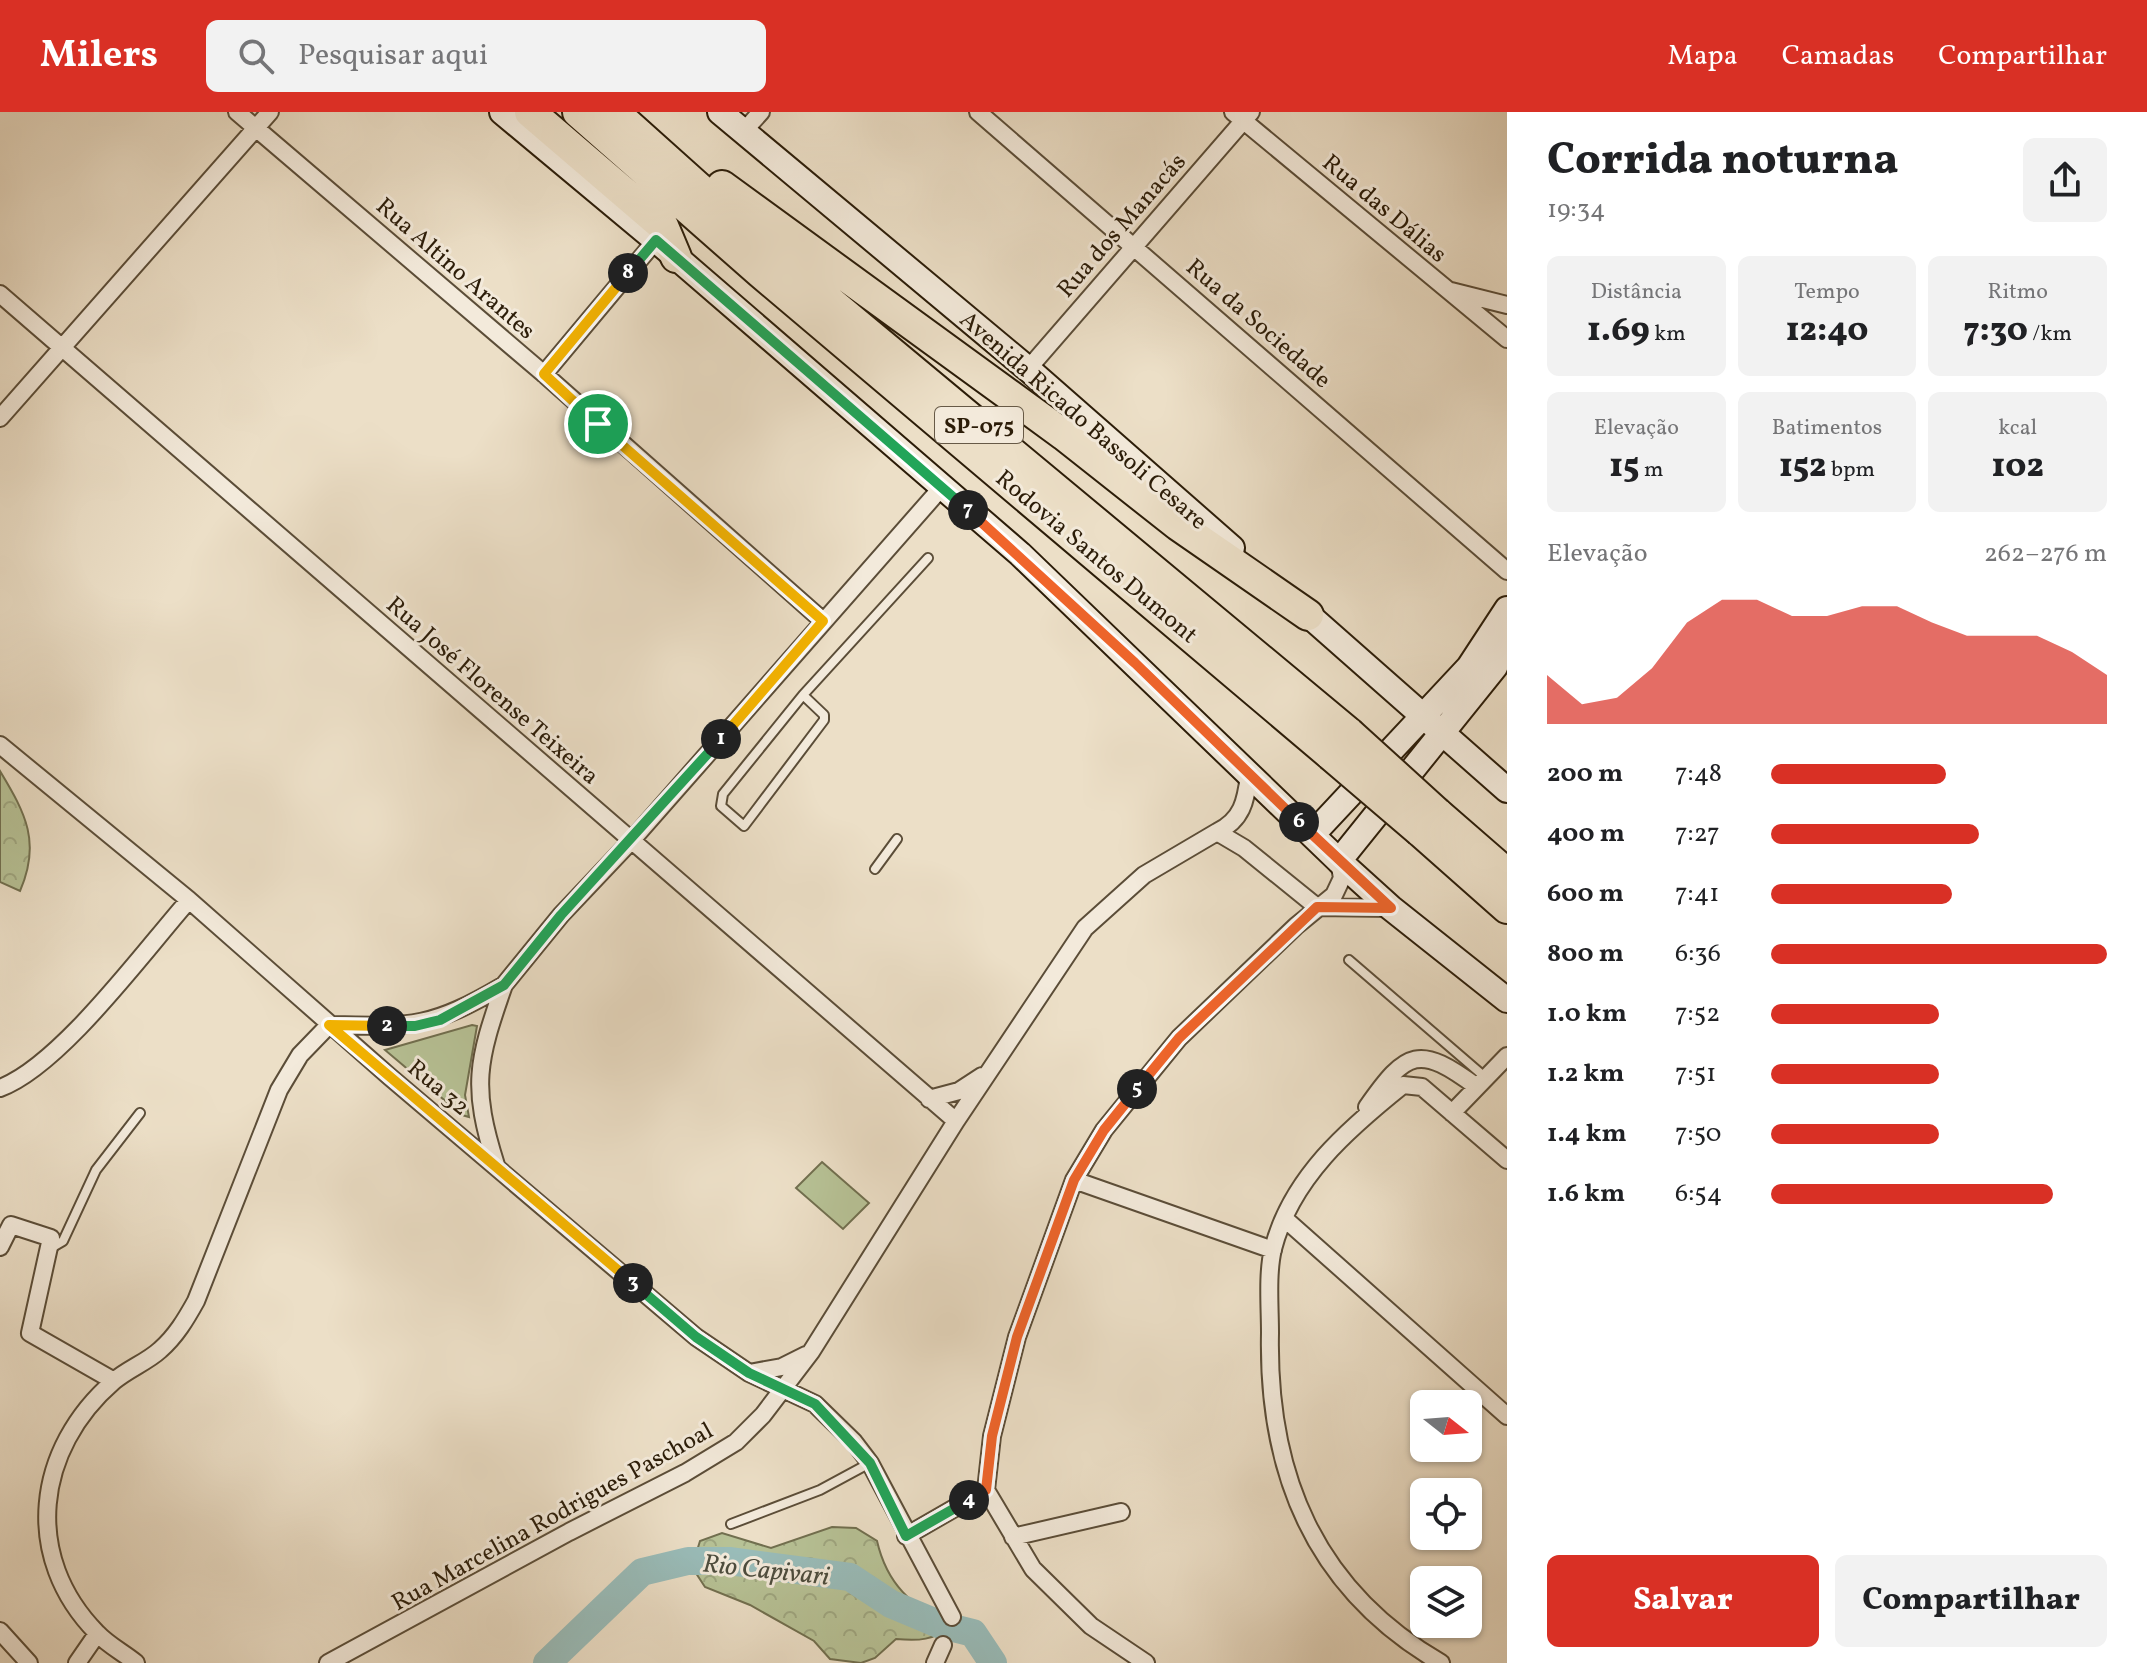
<!DOCTYPE html>
<html lang="pt">
<head>
<meta charset="utf-8">
<style>
	:root { --surface:#fff; --page:#f2f2f2; --text:#202124; --muted:#757577; --accent:#d93025 }
	body { margin:0; font-family:Vollkorn,serif; background:var(--page); color:var(--text); height:100vh; display:flex; flex-direction:column; font-size:30px; white-space:nowrap }
	* { box-sizing:border-box; margin:0 }
	p { font-size:26px; color:var(--muted) }
	.icon { flex:none; width:44px; height:44px; fill:none; stroke:currentColor; stroke-width:2; stroke-linecap:round; stroke-linejoin:round }
	.map { position:relative; flex:1; overflow:hidden }
	.drawer { display:flex; flex-direction:column; background:var(--surface); width:640px }
	.drawer>* { flex:none }
	.needle { width:52px; rotate:107deg }
	.fabs { position:absolute; left:1410px; top:1278px; display:grid; gap:16px }
	.fabs a { display:grid; place-items:center; width:72px; height:72px; border-radius:12px; background:var(--surface); box-shadow:0 2px 6px #0004; font-size:40px }
	.pin { position:absolute; display:grid; place-items:center; width:68px; height:68px; color:#fff; margin:-34px; border:4px solid #fff; border-radius:50%; box-shadow:0 2px 8px #0007 }
	.km { position:absolute; width:40px; height:40px; margin:-20px; border-radius:50%; background:#222; color:#fff; font-size:22px; line-height:40px; text-align:center }
	.round { display:grid; place-items:center; flex:none; width:84px; height:84px; border-radius:12px; background:var(--page) }
	.head { display:flex; align-items:center; justify-content:space-between; height:136px; padding:0 40px }
	h1 { font-size:44px; font-weight:800; line-height:60px }
	.metrics { display:grid; grid-template-columns:repeat(3,1fr); gap:12px; height:136px; padding:8px 40px }
	.metrics div { display:grid; align-content:center; border-radius:12px; background:var(--page); text-align:center }
	.metrics b { font-size:34px; font-weight:800 }
	.metrics small { font-size:22px; font-weight:400 }
	.metrics p { font-size:22px }
	.chart { height:224px; padding:16px 40px }
	.chart p { display:flex; justify-content:space-between }
	.chart svg { width:100%; height:144px; margin-top:8px; fill:var(--accent); opacity:.7 }
	.cta { display:flex; gap:16px; margin-top:auto; padding:16px 40px }
	.cta a { flex:1; height:92px; border-radius:12px; background:var(--accent); color:#fff; font-size:32px; font-weight:800; line-height:92px; text-align:center }
	.cta a+a { background:var(--page); color:var(--text) }
	ul { padding:0 40px; list-style:none; font-size:26px }
	li { display:grid; grid-template-columns:128px 96px 1fr; align-items:center; height:60px }
	li i { height:20px; border-radius:10px; background:var(--accent) }
	header { display:flex; align-items:center; gap:48px; box-sizing:border-box; height:112px; padding:0 40px; background:var(--accent); color:#fff }
	header strong { font-size:38px }
	nav { display:flex; gap:44px; margin-inline-start:auto; font-size:28px }
	.search { width:560px; height:72px; background:var(--page); display:flex; align-items:center; gap:20px; box-sizing:border-box; padding:0 28px; border-radius:12px; color:var(--muted); font-size:30px }
	main { display:flex; flex:1; min-height:0 }
	.map>svg:first-child { display:block }
</style>
</head>
<body>
<header>
<strong>Milers</strong>
<div class="search"><svg class="icon" aria-label="search" viewBox="0 0 24 24"><circle cx="10" cy="10" r="6"/><path d="M15 15l6 6"/></svg>Pesquisar aqui</div>
<nav><a>Mapa</a><a>Camadas</a><a>Compartilhar</a></nav>
</header>
<main>
<div class="map">
<svg width="1507" height="1551" viewBox="0 0 1507 1551">
	<defs>
		<pattern id="forest-crowns" width="20" height="18" patternUnits="userSpaceOnUse" patternTransform="scale(2)"><rect width="20" height="18" fill="#b7c296"/><path d="M2 6a3 3 0 1 1 6 0M12 15a3 3 0 1 1 6 0" fill="none" stroke="#9ea680"/></pattern>
	</defs>
	<rect width="100%" height="100%" fill="#ecdfc7"/>
	<filter id="stains"><feTurbulence type="fractalNoise" baseFrequency=".0025" numOctaves="4"/><feColorMatrix values="0 0 0 0 .2 0 0 0 0 .09 0 0 0 0 .02 0 0 0 .5 -.17"/></filter>
	<radialGradient id="worn" r=".72"><stop offset=".6" stop-color="#630" stop-opacity="0"/><stop offset="1" stop-color="#630" stop-opacity=".3"/></radialGradient>
	<path fill="url(#forest-crowns)" stroke="#716f4f" stroke-width="2" d="M0,659C26,702 41,731 20,779L0,770Z
		M832,1415L856,1416L877,1429C887,1472 911,1494 950,1512C936,1529 917,1529 896,1527L875,1546L861,1551L830,1547L814,1529L750,1493L705,1475L692,1455L700,1429L722,1421L771,1436Z"/>
	<path fill="#b7c296" stroke="#716f4f" stroke-width="2" d="M472,913L477,914L465,983L469,1005L462,1003L385,938Z
		M822,1050L869,1091L843,1117L796,1076Z"/>
	<g fill="none" stroke-linecap="round" stroke-linejoin="round">
		<path stroke="#99bcb9" stroke-width="28" d="M547,1551L642,1460L688,1449H729L850,1465L891,1492L941,1513L973,1521L993,1551"/>
		<g stroke="#5b4d38" stroke-width="12">
			<path id="lane" d="M803,583L824,603V608L744,714L721,694L723,682L803,583L928,446
				M875,757L897,727
				M1349,848L1486,966
				M51,1136L63,1129L96,1058L140,1001
				M731,1412L820,1378L870,1351"/>
		</g>
		<g stroke="#5b4d38" stroke-width="20">
			<path id="street" d="M237,0L544,262L823,509
				M978,0L1507,459
				M1233,0L1507,227
				M743,20L761,0
				M1451,179L1507,193
				M0,182L956,1009
				M1028,257L1251,0
				M544,262L656,128
				M0,306L270,0
				M0,633L189,788L390,965L696,1225L749,1261L815,1292L854,1330L870,1351L952,1505
				M1217,720C1242,708 1246,689 1249,663
				M1317,795L1391,796
				M504,873L561,803L632,728L942,375
				M0,976C60,954 144,839 189,788
				M929,987L959,979L982,964
				M1367,995C1407,938 1419,932 1477,975
				M1452,1001L1507,944
				M1074,1068L1273,1138
				M1285,1107L1507,1304
				M0,1135L11,1113L51,1126L30,1221L114,1269
				M749,1261L782,1255L806,1243
				M906,1424L986,1378
				M1013,1425L1121,1400
				M0,1519L29,1551
				M77,1551L97,1522
				M136,1551C124,1541 108,1533 97,1521C22,1445 35,1337 114,1269C128,1257 147,1250 160,1238C176,1224 186,1207 196,1189L279,978L300,943L329,913C413,915 431,916 504,873C477,950 471,974 496,1053
				M328,1551L569,1420L685,1361L736,1330L763,1303L811,1240L956,1009L1085,816L1144,763L1217,720L1244,736L1317,795
				M935,1551L943,1533
				M1146,1551L1091,1514L1033,1457L986,1378L992,1324L1017,1225L1074,1068L1104,1018L1179,926L1296,814L1334,783L1342,766L1339,749
				M1441,1551C1315,1478 1267,1363 1270,1221C1270,1195 1267,1162 1273,1137C1291,1066 1348,1017 1403,973L1422,975L1507,1048"/>
		</g>
		<g stroke="#2b1c08" stroke-width="28">
			<path id="secondary" d="M502,0L676,145L1020,442L1339,749L1391,796L1507,888
				M720,0L1028,257L1232,436
				M1296,492L1507,678
				M1312,723L1469,555L1507,497
				M1339,749L1495,555L1507,527"/>
		</g>
		<g stroke="#2b1c08" stroke-width="34">
			<path id="highway" d="M530,0L663,114L676,145
				M578,0L761,161L1331,643
				M614,0L769,139L1349,621
				M722,74L1064,323L1178,413L1308,503
				M1437,701L1507,762
				M1420,719L1507,796"/>
		</g>
		<use href="#lane" stroke="#f3eadb" stroke-width="8"/>
		<use href="#street" stroke="#f3eadb" stroke-width="16"/>
		<use href="#secondary" stroke="#f3eadb" stroke-width="24"/>
		<use href="#highway" stroke="#ecdfc7" stroke-width="30"/>
		<g stroke="#2b1c08" stroke-width="34" stroke-linecap="butt">
			<path id="highway-bridge" d="M1349,621L1437,701
				M1331,643L1420,719"/>
		</g>
		<use href="#highway-bridge" stroke="#ecdfc7" stroke-width="30"/>
	</g>
	<g fill="none" stroke-linecap="round" stroke-linejoin="round">
		<g stroke="#fff" stroke-width="16">
			<path id="split-1" d="M598,312L823,509L721,627"/>
		</g>
		<g stroke="#fff" stroke-width="16">
			<path id="split-2" d="M387,914H415L440,908L504,873L561,803L721,627"/>
		</g>
		<g stroke="#fff" stroke-width="16">
			<path id="split-3" d="M387,914L329,913L633,1171"/>
		</g>
		<g stroke="#fff" stroke-width="16">
			<path id="split-4" d="M633,1171L696,1225L749,1261L815,1292L870,1351L906,1424L969,1388"/>
		</g>
		<g stroke="#fff" stroke-width="16">
			<path id="split-5" d="M969,1388L986,1378L992,1324L1017,1225L1074,1068L1104,1018L1137,977"/>
		</g>
		<g stroke="#fff" stroke-width="16">
			<path id="split-6" d="M1137,977L1179,926L1317,795L1391,796L1299,710"/>
		</g>
		<g stroke="#fff" stroke-width="16">
			<path id="split-7" d="M968,398L1135,551L1299,710"/>
		</g>
		<g stroke="#fff" stroke-width="16">
			<path id="split-8" d="M628,161L656,128L968,398"/>
		</g>
		<g stroke="#fff" stroke-width="16">
			<path id="split-9" d="M598,312L544,262L628,161"/>
		</g>
		<use href="#split-1" stroke="#f5b400" stroke-width="10"/>
		<use href="#split-2" stroke="#22a559" stroke-width="10"/>
		<use href="#split-3" stroke="#f5b400" stroke-width="10"/>
		<use href="#split-4" stroke="#22a559" stroke-width="10"/>
		<use href="#split-5" stroke="#f0652b" stroke-width="10"/>
		<use href="#split-6" stroke="#f0652b" stroke-width="10"/>
		<use href="#split-7" stroke="#f0652b" stroke-width="10"/>
		<use href="#split-8" stroke="#22a559" stroke-width="10"/>
		<use href="#split-9" stroke="#f5b400" stroke-width="10"/>
	</g>
	<g text-anchor="middle" stroke-width="6" stroke-linejoin="round" paint-order="stroke">
		<rect fill="#f3eadb" stroke="#675a47" stroke-width="2" x="935" y="295" width="88" height="36" rx="6"/>
		<g font-size="22" font-weight="bold" fill="#2b1c08">
			<text x="979" y="321">SP-075</text>
		</g>
		<g font-size="24" fill="#2b1c08" stroke="#f3eadb">
			<text transform="translate(1385 96) rotate(40)" y="8">Rua das Dálias</text>
			<text transform="translate(1121 113) rotate(-49)" y="8">Rua dos Manacás</text>
			<text transform="translate(456 156) rotate(41)" y="8">Rua Altino Arantes</text>
			<text transform="translate(1259 211) rotate(41)" y="8">Rua da Sociedade</text>
			<text transform="translate(1084 308) rotate(41)" y="8">Avenida Ricado Bassoli Cesare</text>
			<text transform="translate(1097 444) rotate(40)" y="8">Rodovia Santos Dumont</text>
			<text transform="translate(493 578) rotate(41)" y="8">Rua José Florense Teixeira</text>
			<text transform="translate(439 975) rotate(40)" y="8">Rua 32</text>
			<text transform="translate(552 1404) rotate(-29)" y="8">Rua Marcelina Rodrigues Paschoal</text>
		</g>
		<g font-size="26" font-style="italic" fill="#4c4c3d" stroke="#f3eadb">
			<text transform="translate(766 1457) rotate(6)" y="9">Rio Capivari</text>
		</g>
	</g>
	<rect width="100%" height="100%" filter="url(#stains)"/>
	<rect width="100%" height="100%" fill="url(#worn)"/>
</svg>
<div class="fabs">
<a><svg class="needle" viewBox="-14 -14 28 28"><path d="M0-13l5 13h-10z" fill="#e53935"/><path d="M0 13l5-13h-10z" fill="#757577"/></svg></a>
<a><svg class="icon" aria-label="locate" viewBox="0 0 24 24"><circle cx="12" cy="12" r="6"/><path d="M12 2v4M12 18v4M2 12h4M18 12h4"/></svg></a>
<a><svg class="icon" aria-label="layers" viewBox="0 0 24 24"><path d="M12 4l9 5-9 5-9-5zM3 14l9 5 9-5"/></svg></a>
</div>
<div class="pin" style="left:598px;top:312px;background:#1e9e55"><svg class="icon" aria-label="arrive" viewBox="0 0 24 24"><path d="M6 21V4h12l-3 4 3 4H6"/></svg></div>
<b class="km" style="left:721px;top:627px">1</b>
<b class="km" style="left:387px;top:914px">2</b>
<b class="km" style="left:633px;top:1171px">3</b>
<b class="km" style="left:969px;top:1388px">4</b>
<b class="km" style="left:1137px;top:977px">5</b>
<b class="km" style="left:1299px;top:710px">6</b>
<b class="km" style="left:968px;top:398px">7</b>
<b class="km" style="left:628px;top:161px">8</b>
</div>
<section class="drawer">
<div class="head"><div><h1>Corrida noturna</h1><p>19:34</p></div><a class="round"><svg class="icon" aria-label="share" viewBox="0 0 24 24"><path d="M12 15V3M7 8l5-5 5 5M5 13v7h14v-7"/></svg></a></div>
<div class="metrics">
<div><p>Distância</p><b>1.69<small> km</small></b></div>
<div><p>Tempo</p><b>12:40</b></div>
<div><p>Ritmo</p><b>7:30<small> /km</small></b></div>
</div>
<div class="metrics">
<div><p>Elevação</p><b>15<small> m</small></b></div>
<div><p>Batimentos</p><b>152<small> bpm</small></b></div>
<div><p>kcal</p><b>102</b></div>
</div>
<div class="chart"><p><span>Elevação</span>262–276 m</p>
<svg viewBox="0 0 160 44" preserveAspectRatio="none"><path d="M0 44V29L10 38L20 36L30 27L40 13L50 6L60 6L70 11L80 11L90 8L100 8L110 13L120 17L130 17L140 17L150 22L160 29V44z"/></svg>
</div>
<ul>
<li><b>200 m</b>7:48<i style="width:52%"></i></li>
<li><b>400 m</b>7:27<i style="width:62%"></i></li>
<li><b>600 m</b>7:41<i style="width:54%"></i></li>
<li><b>800 m</b>6:36<i style="width:100%"></i></li>
<li><b>1.0 km</b>7:52<i style="width:50%"></i></li>
<li><b>1.2 km</b>7:51<i style="width:50%"></i></li>
<li><b>1.4 km</b>7:50<i style="width:50%"></i></li>
<li><b>1.6 km</b>6:54<i style="width:84%"></i></li>
</ul>
<div class="cta"><a>Salvar</a><a>Compartilhar</a></div>
</section>
</main>
</body>
</html>
